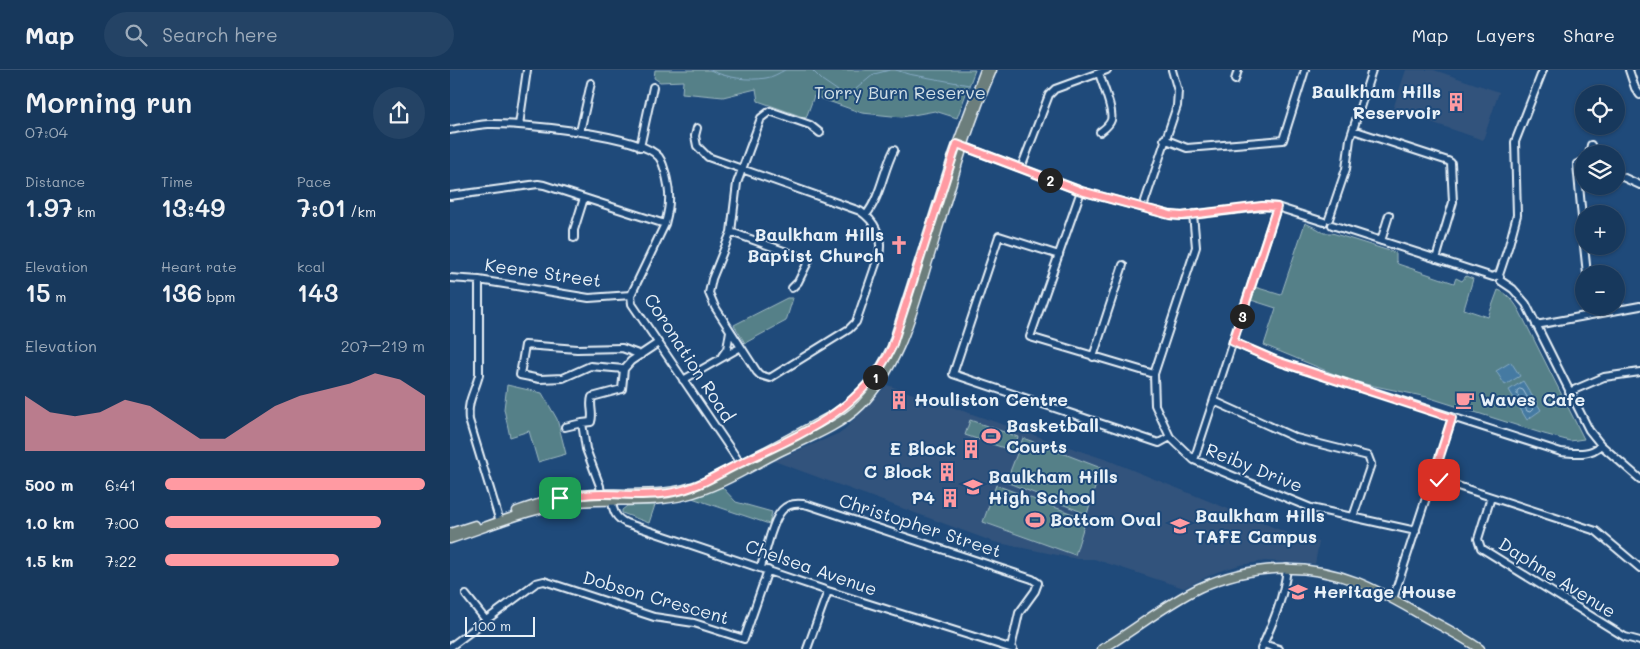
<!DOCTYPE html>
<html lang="en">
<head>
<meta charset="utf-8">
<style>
	:root { --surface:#17385c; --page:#244365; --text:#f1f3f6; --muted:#9eacbb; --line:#365272; --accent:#ff9aa2 }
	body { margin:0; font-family:Mali,sans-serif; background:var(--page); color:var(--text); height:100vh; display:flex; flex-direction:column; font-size:19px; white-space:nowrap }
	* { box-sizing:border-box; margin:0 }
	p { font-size:16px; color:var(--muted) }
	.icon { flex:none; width:28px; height:28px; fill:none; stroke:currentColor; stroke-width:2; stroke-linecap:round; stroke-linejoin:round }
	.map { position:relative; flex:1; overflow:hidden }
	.sheet { display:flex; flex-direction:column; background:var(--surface); width:450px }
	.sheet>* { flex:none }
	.controls { position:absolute; left:1125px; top:15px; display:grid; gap:10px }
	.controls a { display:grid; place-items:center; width:50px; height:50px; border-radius:50%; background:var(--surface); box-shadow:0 1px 4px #0004,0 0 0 1px var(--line); font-size:25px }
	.scale { position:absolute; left:15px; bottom:12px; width:70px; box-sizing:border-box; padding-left:5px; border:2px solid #e8f1f8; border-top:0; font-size:14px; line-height:18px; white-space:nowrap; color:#e8f1f8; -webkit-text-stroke:4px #1f4a7a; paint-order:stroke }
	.pin { position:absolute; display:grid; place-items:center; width:42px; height:42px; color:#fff; margin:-21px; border-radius:10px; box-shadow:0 2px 8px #0006 }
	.km { position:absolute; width:25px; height:25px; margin:-12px; border-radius:50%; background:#222; color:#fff; font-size:14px; line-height:25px; text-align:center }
	.round { display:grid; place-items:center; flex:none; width:52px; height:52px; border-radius:26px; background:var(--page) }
	.head { display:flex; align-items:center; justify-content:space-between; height:85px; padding:0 25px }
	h1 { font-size:28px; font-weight:600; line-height:38px }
	.figures { display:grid; grid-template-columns:repeat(3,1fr); gap:8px; height:85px; padding:5px 25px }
	.figures div { display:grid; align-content:center }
	.figures b { font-size:25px; font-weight:600 }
	.figures small { font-size:14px; font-weight:400 }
	.figures p { font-size:14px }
	.chart { height:140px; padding:10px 25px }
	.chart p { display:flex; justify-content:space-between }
	.chart svg { width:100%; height:90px; margin-top:5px; fill:var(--accent); opacity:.7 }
	ul { padding:0 25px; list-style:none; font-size:16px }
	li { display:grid; grid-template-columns:80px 60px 1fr; align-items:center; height:38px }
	li i { height:12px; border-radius:6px; background:var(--accent) }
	header { display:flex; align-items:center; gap:30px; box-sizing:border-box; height:70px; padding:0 25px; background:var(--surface); border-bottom:1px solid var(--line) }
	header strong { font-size:24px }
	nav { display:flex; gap:28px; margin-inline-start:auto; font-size:18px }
	.search { width:350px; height:45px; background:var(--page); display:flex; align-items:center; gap:12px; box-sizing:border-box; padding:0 18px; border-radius:28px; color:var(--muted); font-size:19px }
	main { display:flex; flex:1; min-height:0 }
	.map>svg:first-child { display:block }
</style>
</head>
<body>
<header>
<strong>Map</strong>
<div class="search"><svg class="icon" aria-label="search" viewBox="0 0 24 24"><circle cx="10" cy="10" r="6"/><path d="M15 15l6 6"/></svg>Search here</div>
<nav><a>Map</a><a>Layers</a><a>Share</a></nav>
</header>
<main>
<section class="sheet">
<div class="head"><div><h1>Morning run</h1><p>07:04</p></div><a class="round"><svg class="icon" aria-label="share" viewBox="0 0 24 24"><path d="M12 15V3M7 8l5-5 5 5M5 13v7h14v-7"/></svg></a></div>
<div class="figures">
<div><p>Distance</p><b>1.97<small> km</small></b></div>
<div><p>Time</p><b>13:49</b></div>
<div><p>Pace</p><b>7:01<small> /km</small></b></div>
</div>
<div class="figures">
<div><p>Elevation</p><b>15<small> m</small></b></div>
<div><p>Heart rate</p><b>136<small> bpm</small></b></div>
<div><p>kcal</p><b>143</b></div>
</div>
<div class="chart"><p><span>Elevation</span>207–219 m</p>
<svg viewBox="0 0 160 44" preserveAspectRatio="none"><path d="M0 44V17L10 25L20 27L30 25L40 19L50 22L60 30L70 38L80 38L90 30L100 22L110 17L120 14L130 11L140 6L150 9L160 17V44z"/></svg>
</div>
<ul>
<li><b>500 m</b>6:41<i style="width:100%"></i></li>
<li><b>1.0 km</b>7:00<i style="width:83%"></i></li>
<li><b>1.5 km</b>7:22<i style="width:67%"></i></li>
</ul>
</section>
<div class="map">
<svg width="1190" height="579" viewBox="0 0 1190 579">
	<rect width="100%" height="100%" fill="#1f4a7a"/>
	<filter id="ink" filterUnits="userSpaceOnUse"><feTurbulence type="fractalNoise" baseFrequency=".02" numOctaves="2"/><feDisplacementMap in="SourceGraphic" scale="10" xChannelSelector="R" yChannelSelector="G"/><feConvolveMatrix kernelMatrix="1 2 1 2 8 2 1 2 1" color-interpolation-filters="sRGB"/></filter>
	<g filter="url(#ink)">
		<path fill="#32537c" d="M956,0H984L1049,22L1033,70L943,39Z
			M437,315L660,391L850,468L869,472L865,494L815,491L790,495L767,502L734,518L644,489H627L544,472L324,391L392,362Z"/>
		<path fill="#548088" stroke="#9eb8c0" d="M205,0H525L507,48L485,41L452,47L412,43L364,26L356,48L308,31L306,19L273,27L232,23L233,11L210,12L204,8Z
			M855,153L868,159L874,163H882L946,183V191L948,194L1004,213L1006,208L1012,211L1016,206L1023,209L1014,239L1038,247L1048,220C1058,223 1065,233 1070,242L1134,369L1120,371L1094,364L977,327L901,311L814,275L826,238L801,230L805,217L831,225Z
			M337,228H343L336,251L295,273L284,255Z
			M57,315L92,323L107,349L116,384L88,392L79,361L60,367L54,339Z
			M520,350L568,367L563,381L515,365Z
			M573,368L651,398L637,444L556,412Z
			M546,415L636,449L625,485L533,452Z
			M272,417L286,432L322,442L319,454L242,428Z
			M205,435L199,453L172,443V440L177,436Z"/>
		<path fill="#447aa2" stroke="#86aac4" d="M1061,292L1070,306L1055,315L1046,301Z
			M1073,311L1091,340L1077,350L1059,320Z"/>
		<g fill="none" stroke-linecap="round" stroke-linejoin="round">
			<path stroke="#a6c1d6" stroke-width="1" d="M1070,319L1073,320L1083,337V339L1080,342L1077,341L1067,324V321Z"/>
			<path stroke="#86aac4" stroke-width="1" d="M260,0C276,8 299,11 316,8C323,7 329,3 335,0
				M362,0L372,10L394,25L398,26L401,23
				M446,0L458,4L519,15
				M406,19L424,4L440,0"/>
			<g stroke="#e8f1f8" stroke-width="10">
				<path id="minor" d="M1179,0L1185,18L1190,25
					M649,3C652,14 664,40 661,50C659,56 654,59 650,62
					M785,10L788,0
					M69,55L77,0
					M247,58L245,66L247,76L258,87L410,141C425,151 433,167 429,185L406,252L399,259L320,308L310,305L307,302L265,237L259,223L262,209L281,162L287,113L311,48L320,41L360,55L370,63
					M0,60C12,58 25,55 38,54C69,53 190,64 209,87C215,95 220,121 219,131C219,139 217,146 215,154
					M903,60L998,91L1001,93L1003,132L986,189
					M130,62L141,13
					M714,69L737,78L833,70L855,0
					M510,75L631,121L720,145L732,146L817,136L827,137L874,152
					M190,77L203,17
					M1139,84L1141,75
					M1134,91L1127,94L1134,169
					M571,98L599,25L605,19L657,0
					M1166,104L1190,115
					M631,121L580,267L704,304
					M0,126L88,114L94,115L215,154L181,225L182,234L290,393
					M693,137L727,36L728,21L722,0
					M743,144L746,177L704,304L705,335L720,367L744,390L861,438L966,461
					M416,145C431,126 433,101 444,80
					M879,149L896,99L900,69L922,0
					M882,155L1043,207L1047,205L1050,207
					M281,162L359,190L348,212L342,218
					M124,168V160L134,128
					M931,171L939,145
					M1134,176L1137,204
					M609,185L549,166L503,304L709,373L720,367
					M1049,205L1059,175L1067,145L1065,72L1093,0
					M0,208L29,210L139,228L181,225
					M29,210V305C24,324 17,330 19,350L50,452
					M1051,211L1063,219L1076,234L1139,360L1151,375L1190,409
					M1086,255L1190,236
					M783,272L827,291L1111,382C1125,383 1140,386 1151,375
					M272,286L277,279L280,261
					M643,287L673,195
					M174,299L140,296L113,308L90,309L70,305L75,275L127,279L172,278L191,285
					M233,310L291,277
					M1119,322L1154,307L1190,302
					M764,331L846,368L918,386L921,394L903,447
					M115,357L132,353
					M744,390L827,137
					M983,408L1146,461L1190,498
					M151,424L150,416L136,379L132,353L141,352C144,343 139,336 142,327L172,319L174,299L181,291L208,273
					M1041,427L1028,469L1031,478L1175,567L1190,571
					M162,431C163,442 166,448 176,453L378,521L563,579
					M311,497C314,487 317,476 320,466C327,445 332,429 358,435L582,509L588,513L585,521L569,543L561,578
					M16,525L35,549
					M943,529L1002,348
					M813,574L829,579
					M0,577L86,513L94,511L204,547L244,553L294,569L318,500
					M357,579L378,521
					M811,579C823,553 834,527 837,498"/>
			</g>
			<g stroke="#e8f1f8" stroke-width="11">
				<path id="major" d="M67,441C88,434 108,427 131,425C172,421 213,430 253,413L316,381L383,345L400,333L426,307L442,277L504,83L535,0
					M0,463L25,455
					M0,469C42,455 83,437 127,432C164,428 200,434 236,425C268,417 298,398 327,383C355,369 388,358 411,335C450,295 462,243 478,191C498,127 515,61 542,0
					M652,579C685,560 714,535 749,518C798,495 856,492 907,512C930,521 950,533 971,545C991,556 1012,566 1030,579"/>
			</g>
			<use href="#minor" stroke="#1f4a7a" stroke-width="6"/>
			<use href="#major" stroke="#6c7e7c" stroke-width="8"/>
		</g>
	</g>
	<g fill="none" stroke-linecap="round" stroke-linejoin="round" filter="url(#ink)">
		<g stroke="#fff" stroke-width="10">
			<path id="route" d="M110,428C124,426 138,424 152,424C175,424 200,427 224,422C248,418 268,404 289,394C349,365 412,341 442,277L507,74L631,121L720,145L732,146L812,136L827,137L783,272L827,291L1002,348L983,408L989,410"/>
		</g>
		<use href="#route" stroke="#ff9aa2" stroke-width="6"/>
	</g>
	<defs>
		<g id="building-bare" transform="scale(1.5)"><path d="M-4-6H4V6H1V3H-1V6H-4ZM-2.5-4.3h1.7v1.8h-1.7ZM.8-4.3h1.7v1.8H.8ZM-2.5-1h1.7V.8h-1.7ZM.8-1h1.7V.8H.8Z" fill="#ff9aa2" stroke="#1f4a7a" stroke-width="2.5" paint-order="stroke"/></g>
		<g id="church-bare" transform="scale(1.5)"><path d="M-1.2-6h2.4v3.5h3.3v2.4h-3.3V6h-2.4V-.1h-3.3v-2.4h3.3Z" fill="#ff9aa2" stroke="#1f4a7a" stroke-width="2.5" paint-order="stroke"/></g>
		<g id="cafe-bare" transform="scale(1.5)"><path d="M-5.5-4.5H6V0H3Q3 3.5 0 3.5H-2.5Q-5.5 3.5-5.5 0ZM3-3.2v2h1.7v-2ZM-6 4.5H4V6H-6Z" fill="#ff9aa2" stroke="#1f4a7a" stroke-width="2.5" paint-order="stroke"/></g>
		<g id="stadium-bare" transform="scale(1.5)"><path d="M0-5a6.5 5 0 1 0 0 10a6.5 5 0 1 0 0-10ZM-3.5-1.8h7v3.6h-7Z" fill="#ff9aa2" stroke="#1f4a7a" stroke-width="2.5" paint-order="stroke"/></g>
		<g id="school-bare" transform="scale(1.5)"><path d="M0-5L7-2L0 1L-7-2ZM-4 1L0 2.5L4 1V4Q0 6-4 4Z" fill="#ff9aa2" stroke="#1f4a7a" stroke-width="2.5" paint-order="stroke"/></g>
		<g id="university-bare" transform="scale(1.5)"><path d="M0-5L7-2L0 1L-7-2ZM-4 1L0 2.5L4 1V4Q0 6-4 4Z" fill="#ff9aa2" stroke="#1f4a7a" stroke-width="2.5" paint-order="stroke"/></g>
	</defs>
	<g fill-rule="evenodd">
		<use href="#building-bare" x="1006" y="32"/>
		<use href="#church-bare" x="449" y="175"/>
		<use href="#building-bare" x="449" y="330"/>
		<use href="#cafe-bare" x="1015" y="330"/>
		<use href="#stadium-bare" x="541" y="366"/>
		<use href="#building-bare" x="521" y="379"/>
		<use href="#building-bare" x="497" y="402"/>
		<use href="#school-bare" x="523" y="417"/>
		<use href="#building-bare" x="500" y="428"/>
		<use href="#stadium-bare" x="585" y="450"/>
		<use href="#university-bare" x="730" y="456"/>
		<use href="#school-bare" x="848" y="522"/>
	</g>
	<g text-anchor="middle" stroke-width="4" stroke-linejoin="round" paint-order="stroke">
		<g font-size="18" font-weight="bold" fill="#e8f1f8" stroke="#1f4a7a" text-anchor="start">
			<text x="991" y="28" text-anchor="end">Baulkham Hills<tspan x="991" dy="21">Reservoir</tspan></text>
			<text x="434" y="171" text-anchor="end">Baulkham Hills<tspan x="434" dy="21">Baptist Church</tspan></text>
			<text x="464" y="336">Houliston Centre</text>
			<text x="1030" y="336">Waves Cafe</text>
			<text x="556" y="362">Basketball<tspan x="556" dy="21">Courts</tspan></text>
			<text x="506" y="385" text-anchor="end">E Block</text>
			<text x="482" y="408" text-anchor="end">C Block</text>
			<text x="538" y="413">Baulkham Hills<tspan x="538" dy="21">High School</tspan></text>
			<text x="485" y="434" text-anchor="end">P4</text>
			<text x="745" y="452">Baulkham Hills<tspan x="745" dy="21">TAFE Campus</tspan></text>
			<text x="600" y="456">Bottom Oval</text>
			<text x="863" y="528">Heritage House</text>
		</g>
		<g font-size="18" fill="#d2e0e7" stroke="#1f4a7a">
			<text x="450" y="29">Torry Burn Reserve</text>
		</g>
		<g font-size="18" fill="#e8f1f8" stroke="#1f4a7a">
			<text transform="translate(93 203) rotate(8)" y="6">Keene Street</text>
			<text transform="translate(239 288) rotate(57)" y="6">Coronation Road</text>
			<text transform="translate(804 398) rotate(22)" y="6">Reiby Drive</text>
			<text transform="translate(470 456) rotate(18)" y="6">Christopher Street</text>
			<text transform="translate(361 498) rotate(19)" y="6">Chelsea Avenue</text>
			<text transform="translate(1107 508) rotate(32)" y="6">Daphne Avenue</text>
			<text transform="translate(206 528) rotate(16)" y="6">Dobson Crescent</text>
		</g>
	</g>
</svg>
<div class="controls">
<a><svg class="icon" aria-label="locate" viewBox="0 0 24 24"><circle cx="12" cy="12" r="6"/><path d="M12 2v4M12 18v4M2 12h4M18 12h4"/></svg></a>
<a><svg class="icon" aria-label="layers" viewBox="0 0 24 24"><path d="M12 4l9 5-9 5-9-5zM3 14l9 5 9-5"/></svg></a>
<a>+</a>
<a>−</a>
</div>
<div class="scale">100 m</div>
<div class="pin" style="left:110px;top:428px;background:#1e9e55"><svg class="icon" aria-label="arrive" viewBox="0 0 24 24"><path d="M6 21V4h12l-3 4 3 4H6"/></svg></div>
<div class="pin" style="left:989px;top:410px;background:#d93025"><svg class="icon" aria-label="check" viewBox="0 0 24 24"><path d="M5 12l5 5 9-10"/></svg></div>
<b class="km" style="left:425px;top:307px">1</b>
<b class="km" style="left:600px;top:110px">2</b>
<b class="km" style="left:792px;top:246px">3</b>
</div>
</main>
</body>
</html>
